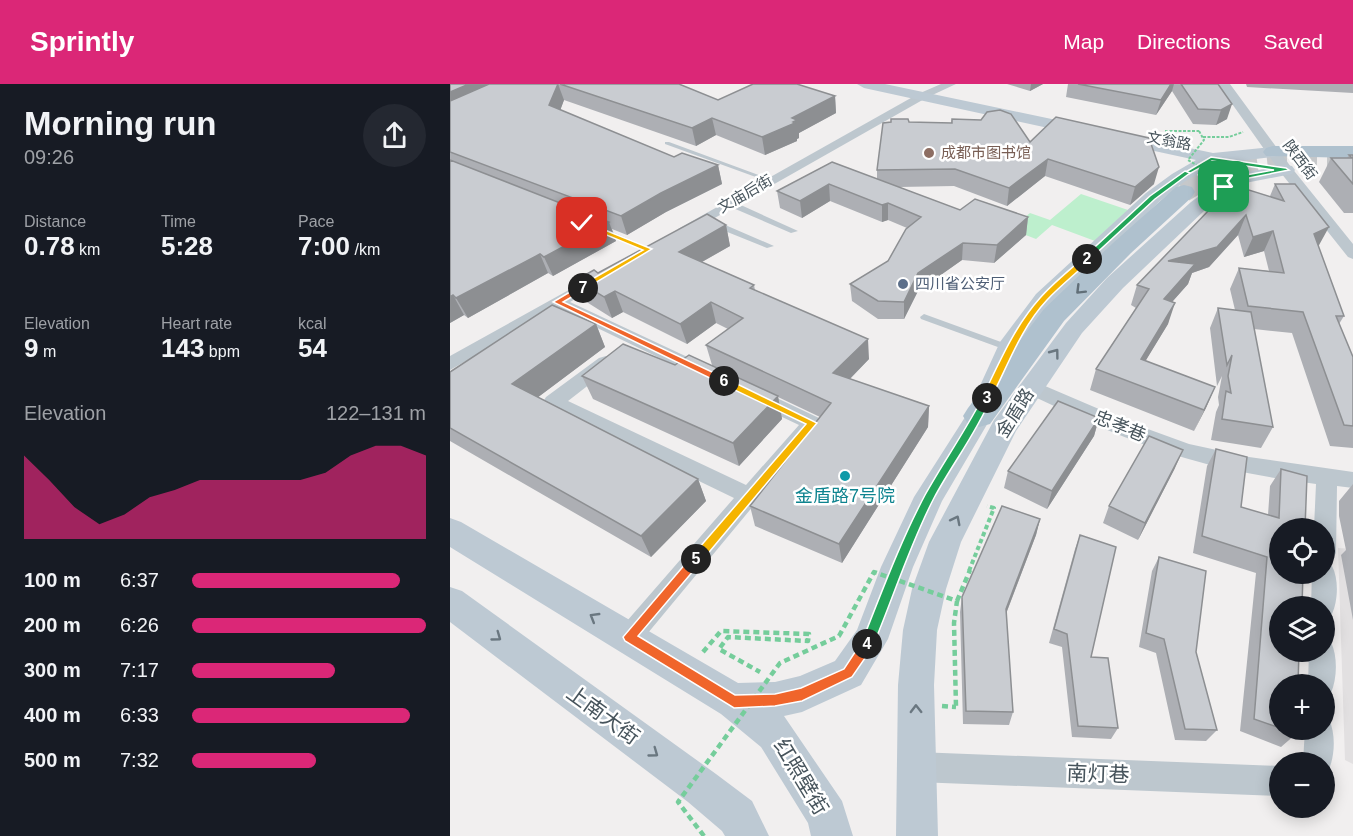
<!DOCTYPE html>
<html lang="en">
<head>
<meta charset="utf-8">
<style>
	:root { --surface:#171b24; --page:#242831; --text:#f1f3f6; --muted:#9ea1a6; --accent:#db2777 }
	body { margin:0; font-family:Arial,"Noto Sans SC",sans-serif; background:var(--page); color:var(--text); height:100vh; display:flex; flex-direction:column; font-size:22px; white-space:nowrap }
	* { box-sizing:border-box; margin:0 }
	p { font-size:20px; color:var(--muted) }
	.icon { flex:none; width:33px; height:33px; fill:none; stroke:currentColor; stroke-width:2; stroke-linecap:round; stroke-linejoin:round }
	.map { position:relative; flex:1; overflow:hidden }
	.panel { display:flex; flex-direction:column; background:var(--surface); width:450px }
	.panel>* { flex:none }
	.fabs { position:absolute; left:819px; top:434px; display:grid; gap:12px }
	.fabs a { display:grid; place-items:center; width:66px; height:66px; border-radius:50%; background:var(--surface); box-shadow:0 3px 15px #0003; font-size:30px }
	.pin { position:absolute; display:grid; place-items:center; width:51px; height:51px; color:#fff; margin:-26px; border-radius:12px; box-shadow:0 3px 9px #0006 }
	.km { position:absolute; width:30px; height:30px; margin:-15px; border-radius:50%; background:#222; color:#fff; font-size:16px; line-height:30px; text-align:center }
	.round { display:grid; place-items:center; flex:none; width:63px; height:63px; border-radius:32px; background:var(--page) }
	.overview { display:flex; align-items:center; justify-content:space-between; height:102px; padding:0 24px }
	h1 { font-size:33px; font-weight:800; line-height:45px }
	.stats { display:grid; grid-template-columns:repeat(3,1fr); gap:9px; height:102px; padding:6px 24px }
	.stats div { display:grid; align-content:center }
	.stats b { font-size:26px; font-weight:800 }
	.stats small { font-size:16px; font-weight:400 }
	.stats p { font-size:16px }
	.chart { height:168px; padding:12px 24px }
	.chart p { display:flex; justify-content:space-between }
	.chart svg { width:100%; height:108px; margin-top:6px; fill:var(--accent); opacity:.7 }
	ul { padding:0 24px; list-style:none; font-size:20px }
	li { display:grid; grid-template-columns:96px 72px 1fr; align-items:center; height:45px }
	li i { height:15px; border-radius:8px; background:var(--accent) }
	header { display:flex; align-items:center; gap:36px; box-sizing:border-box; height:84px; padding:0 30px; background:var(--accent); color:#fff }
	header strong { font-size:28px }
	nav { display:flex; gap:33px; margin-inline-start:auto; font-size:21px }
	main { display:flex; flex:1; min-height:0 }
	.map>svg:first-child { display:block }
</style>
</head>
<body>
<header>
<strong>Sprintly</strong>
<nav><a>Map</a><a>Directions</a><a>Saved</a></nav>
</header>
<main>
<section class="panel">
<div class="overview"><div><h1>Morning run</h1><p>09:26</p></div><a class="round"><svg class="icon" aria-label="share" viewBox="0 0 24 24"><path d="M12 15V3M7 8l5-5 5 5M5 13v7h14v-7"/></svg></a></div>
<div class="stats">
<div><p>Distance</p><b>0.78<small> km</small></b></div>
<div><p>Time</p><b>5:28</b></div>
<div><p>Pace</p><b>7:00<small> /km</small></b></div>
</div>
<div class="stats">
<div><p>Elevation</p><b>9<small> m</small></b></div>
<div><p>Heart rate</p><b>143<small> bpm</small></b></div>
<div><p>kcal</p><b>54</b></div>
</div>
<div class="chart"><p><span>Elevation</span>122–131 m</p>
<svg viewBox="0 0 160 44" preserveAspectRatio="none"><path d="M0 44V10L10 20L20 31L30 38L40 34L50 27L60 24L70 20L80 20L90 20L100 20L110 20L120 17L130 10L140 6L150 6L160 10V44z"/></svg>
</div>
<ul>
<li><b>100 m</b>6:37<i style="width:89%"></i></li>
<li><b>200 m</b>6:26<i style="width:100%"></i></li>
<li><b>300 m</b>7:17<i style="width:61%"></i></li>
<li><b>400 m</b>6:33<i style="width:93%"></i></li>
<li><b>500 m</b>7:32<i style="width:53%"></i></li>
</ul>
</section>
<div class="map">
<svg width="903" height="752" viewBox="0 0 903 752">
	<rect width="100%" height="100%" fill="#f1efef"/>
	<path fill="#e2e0e1" d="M888,464L903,465V680L895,676Z"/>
	<path fill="#bdefcd" d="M631,110L678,126L645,157L602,141L586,155L560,145L580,129L600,136Z"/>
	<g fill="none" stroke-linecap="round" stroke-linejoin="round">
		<path stroke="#c6c8ca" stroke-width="20" stroke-dasharray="20 10" stroke-linecap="butt" d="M734,108C749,99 762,90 779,84C818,71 863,75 903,75"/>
		<path stroke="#75cd9b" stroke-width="2" stroke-dasharray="3 1.5" stroke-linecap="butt" d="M715,47H749
			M753,53H779L793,48"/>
		<path stroke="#75cd9b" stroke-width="4" stroke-dasharray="4.5 3" stroke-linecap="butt" d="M519,487L544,424L537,422"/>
		<path stroke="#75cd9b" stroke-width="4.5" stroke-dasharray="6 4" stroke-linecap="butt" d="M507,517L520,486
			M253,568L271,547L359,550L358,557L278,553L269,565L310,588
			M492,622L506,623"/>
		<path fill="#bdc7ce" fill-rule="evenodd" d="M215,58H219L322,96L317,97L215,60Z
			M276,117H282L348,147L341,149L276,121Z
			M260,137H266L324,162L317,164L260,141Z
			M149,145H155L203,165L199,167H196L149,149Z
			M474,230L562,262L564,264L562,266H556L471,235L470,233Z"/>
		<path fill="#bdc7ce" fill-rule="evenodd" d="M491,0H506L476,14L240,148H230L228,145L468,10Z
			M768,0H780L841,83L903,160V175L898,173L831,89Z
			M153,187L161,192L159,195L120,218L263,285L265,289L263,293L256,295L249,293L108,225L0,286V272Z
			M156,272L163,274L165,278L163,282L118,317L296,401L349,341L298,317L295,312L298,307L305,305L312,307L369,334L372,339L188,561L179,565L170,561L166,553L170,545L284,414L96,323L93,318L96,313L149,274Z
			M581,296L684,340L739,360L799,373L903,388V404L887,402L886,469L882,476L874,479V444H864L866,400C822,394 778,387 735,374C680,358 627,333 574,308L571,303L574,298Z
			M874,479L882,482C889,495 888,517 882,530L874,533V522H861L862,489H874Z
			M874,556L881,558C888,573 887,595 881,609L874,612V600H858L859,567H874Z
			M874,633L879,635C886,651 885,672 878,688L874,690V678H853L855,645H874Z
			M467,668L830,682V712L467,698L457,693L452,683L457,673Z"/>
		<path fill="#bdc9d3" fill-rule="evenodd" d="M407,0H435L763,69L823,63L829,64L832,68L829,72L823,73L765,80L734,98L710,117L602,220L571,265L542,332L492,417L463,483L438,555L411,601L352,628L334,632L392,717L403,752H361L358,739L311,663L271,630L0,463V434L11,438L288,599L325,598L350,592L385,577L407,546L431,483L464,413L517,330L550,258L586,210L696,109L722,90L746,76L414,4Z
			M836,81L842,82L845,86L842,90L790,100L755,126L673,204L632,249L566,347L511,458L496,505L487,546L484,601L488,752H446L448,601L453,546L462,505L479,458L544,336L616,239L657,194L741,118L777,92Z
			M0,503L12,507L266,690L302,717L319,752H275L272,747L238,718L0,538Z"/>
		<path fill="#afc1ce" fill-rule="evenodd" d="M823,62H903V74L816,72L813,68L816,64Z
			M734,101L742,103L745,108L742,113L681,169L614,237L540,340L529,343L518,340L513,332L518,324L594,225L663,159L726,103Z"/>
		<path stroke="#75cd9b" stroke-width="2" stroke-dasharray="3 1.5" stroke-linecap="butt" d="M749,47L754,56L738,76L784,103"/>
		<path stroke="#75cd9b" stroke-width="4.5" stroke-dasharray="6 4" stroke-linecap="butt" d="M254,752L228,718L330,579L389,552L424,488L507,517L504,539L506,623"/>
	</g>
	<path fill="#adafb4" d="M0,0H229L268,16L385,12L386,29L349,49V54L347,55V57L315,71L266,51L246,62L114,16L110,26L224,73L268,81L272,100L216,128L177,151L162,145L166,157L103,192L98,189L18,234L14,231L0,239Z
		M557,0H593L580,7Z
		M618,0H768L777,35L766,41L743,40L722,7L706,31L616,13Z
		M796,0H903V9L797,3Z
		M502,35L580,58L704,100L680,121L595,92L557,122L504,102L449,103L510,126L578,133L576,151L544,179L512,176L468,207L454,235H428L402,217L400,200L438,177L457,144L438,136L432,138L380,117L352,134L330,124L327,107L382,78L427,95V86L459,38L501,39Z
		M899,71H903V129H894L869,98L881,74H897Z
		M825,100L868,163L894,232L889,240L903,273V364L880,362L842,249L804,245L823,343L811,364L761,356L766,328L769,321L768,313L772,292L767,302L760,244L768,224L785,226L780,205L789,184L819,187L814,167L794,173L788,151L759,183L742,189L738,200L722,218L718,240L695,277L765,303L744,347L640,306L646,285L686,224L681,221L687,201L820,112Z
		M276,141L280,162L252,178L304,201L305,206L419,275L400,295L479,322L478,343L392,479L305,442L300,422L370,333L328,313L332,335L289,382L143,315L132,292L225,281H262L256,261L278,245L266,239L237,260L173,228L162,234L135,217L126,196L148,189Z
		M146,240L155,263L88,313L248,395L256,417L201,473L0,357V288Z
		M649,334L644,352L597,425L554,404L558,387Z
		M766,365L791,423L818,431L820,402L831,385L830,645H846V650L831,663L790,647L806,489L743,469L757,382Z
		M725,384L688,456L653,439L659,422Z
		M903,400V536L891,471L896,466L889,432V417Z
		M590,435L586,451L556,530L563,628L559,641L513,640L510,528L512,513Z
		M630,451L641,573L668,644L661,655L622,653L612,563L599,559L625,465Z
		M709,473L746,568L767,646L756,657L725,656L706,569L689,563L702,487Z"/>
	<path fill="#8d8f92" d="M19,0H46L0,18V8Z
		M108,0L114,16L106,38L99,21Z
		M581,0H593L580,7Z
		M721,0H724L722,7L706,31L711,16Z
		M385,12L386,29L349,49V54L347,55V57L315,71L312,53L342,34Z
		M782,20L777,35L766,41L771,26Z
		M262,34L266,51L246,62L242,44Z
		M598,75L595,92L557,122L559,104Z
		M268,81L272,100L216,128L177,151L171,132L211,109Z
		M709,83L704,100L680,121L685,103Z
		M379,100L380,117L352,134L350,117Z
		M438,119V136L432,138V121Z
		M796,131L788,151L759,183L742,189L738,200L706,236L718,177Z
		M578,133L576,151L544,179L547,161Z
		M159,138L166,157L103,192L94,173Z
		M276,141L280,162L234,188L229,168Z
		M879,143L868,163L864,150Z
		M823,147L814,167L794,173L803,153Z
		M513,159L512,176L468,207L454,235V218L468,189Z
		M90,170L98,189L18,234L6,214Z
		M165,207L173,228L162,234L154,213Z
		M3,211L14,231L0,239V213Z
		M261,218L266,239L237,260L230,240Z
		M725,219L718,240L684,296L691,275Z
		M146,240L155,263L75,323L62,300Z
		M418,255L419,275L385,310L383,289Z
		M765,303L756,324L744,347L754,326Z
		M328,312L332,335L289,382L283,359Z
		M479,322L478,343L392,479L389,460Z
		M649,334L644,352L597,425L602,407Z
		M733,366L725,384L688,456L695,439Z
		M248,395L256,417L201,473L191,452Z
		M590,435L586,451L552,540L556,525Z"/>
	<path fill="#c9ccd1" stroke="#8d8f92" stroke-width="1.5" d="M0,0H19L0,8Z
		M39,0H108L99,21L224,73L232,69L268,81L211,109L171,132L0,68V17Z
		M110,0H229L268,16L303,0H347L385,12L342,34L347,36L343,38L345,39L312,53L262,34L242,44Z
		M628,0H721L711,16Z
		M731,0H768L782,20L771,26L748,25Z
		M550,26L561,30L580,58L606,33L699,54L709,83L685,103L598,75L559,104L505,85L427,86L433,39L441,38V35H458L459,38L502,39V35L531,36L537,28Z
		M899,71H903V100L881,74H902Z
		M0,76L159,138L94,173L90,170L6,214L3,211L0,213Z
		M382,78L510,126L525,115L578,133L547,161L513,159L468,189L454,218L428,217L400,200L438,177L456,145L471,133L438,119L432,121L379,100L350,117L327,107Z
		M825,100H845L879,143L864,150L894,232H886L903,273V342L894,341L853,228L798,222L789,184L834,189L823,147L803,153L796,131L767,163L718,177L745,180L714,215L725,219L691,275L765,303L754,326L646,285L699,205L687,201L783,101L834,117Z
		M257,130L276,141L229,168L304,201L300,204L418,255L383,289L479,322L389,460L300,422L381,319L256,261L293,234L261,218L230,240L165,207L154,213L126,196L144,186L148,189Z
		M102,221L146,240L62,300L248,395L191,452L0,344V288Z
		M768,224L801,228L823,343L772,335L776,307L781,309L778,292L782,271L777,281Z
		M173,260L225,281L239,271L328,312L283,359L132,292Z
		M608,317L649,334L602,407L558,387Z
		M699,352L733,366L695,439L659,422Z
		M766,365L797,373L791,423L829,434L831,385L857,392L855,444H830V489H853L852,522H830V567H849L848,600H830V644L804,635L817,473L752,452Z
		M552,422L590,435L556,525L563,628L516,627L512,513Z
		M630,451L666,463L641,573L658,574L668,644L628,642L617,550L604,545Z
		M709,473L756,487L746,568L767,646L735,645L714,555L696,549Z
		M831,645H846V650Z"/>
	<defs><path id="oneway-chevron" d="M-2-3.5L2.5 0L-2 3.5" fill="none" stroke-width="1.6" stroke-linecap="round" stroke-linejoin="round" transform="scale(1.5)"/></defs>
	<use stroke="#616f78" href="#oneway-chevron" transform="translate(630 206) rotate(135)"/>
	<g stroke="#6a7780">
		<use href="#oneway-chevron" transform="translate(605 269) rotate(-53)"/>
		<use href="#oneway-chevron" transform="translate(506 436) rotate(-63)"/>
		<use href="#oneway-chevron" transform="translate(144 533) rotate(-149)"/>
		<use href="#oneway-chevron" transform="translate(47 553) rotate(36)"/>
		<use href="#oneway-chevron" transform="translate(466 625) rotate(-91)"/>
		<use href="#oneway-chevron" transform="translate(204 669) rotate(36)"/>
	</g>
	<path fill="#22a559" stroke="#fff" stroke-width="1.5" d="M761,73L836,84L839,86L799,94L774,105L771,102L782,95L796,91L824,86L762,77L739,90L734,89Z"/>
	<path fill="#22a559" stroke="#fff" stroke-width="1.5" d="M735,87L740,89L705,115L639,176H634V173L700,112Z"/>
	<path fill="#f5b400" stroke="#fff" stroke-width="1.5" d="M634,173L641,175C627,189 611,201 597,216C570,245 558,282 540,316H534L532,314C549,279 564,243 590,214C603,199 620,186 634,173Z"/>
	<path fill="#22a559" stroke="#fff" stroke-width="1.5" d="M534,311L541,314C526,350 502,380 484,414C459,462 443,515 422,564H413L411,560C431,510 450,458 475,411C494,377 516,346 534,311Z"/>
	<path fill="#f0652b" stroke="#fff" stroke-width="1.5" d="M246,471L250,472V479L188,552L285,611L325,610L351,604L394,585L413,556H422V564L402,593L352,617L325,622L284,624L175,557L173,553L242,472Z"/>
	<path fill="#f5b400" stroke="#fff" stroke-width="1.5" d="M270,295H277L367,339L250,479H242V472L356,340L270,299Z"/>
	<path fill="#f0652b" stroke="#fff" stroke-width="1.5" d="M130,202L137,204L113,218L277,295V299H270L103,218Z"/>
	<path fill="#f5b400" stroke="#fff" stroke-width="1.5" d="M130,138H135L202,165L135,205H130V202L193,166L130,140Z"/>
	<circle fill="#8d6e63" stroke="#fff" stroke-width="2" cx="479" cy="69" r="6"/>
	<circle fill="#5c6f8a" stroke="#fff" stroke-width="2" cx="453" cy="200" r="6"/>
	<circle fill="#0f9aa8" stroke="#fff" stroke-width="2" cx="395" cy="392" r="6"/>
	<g text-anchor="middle" stroke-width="5" stroke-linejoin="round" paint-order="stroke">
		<g font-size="15" fill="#47545c" stroke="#fff">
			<text transform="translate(719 57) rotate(10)" y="5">文翁路</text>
			<text transform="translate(850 76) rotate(53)" y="5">陕西街</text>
			<text transform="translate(295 110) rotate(-30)" y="5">文庙后街</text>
		</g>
		<g font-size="15" fill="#785e54" stroke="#fff" text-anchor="start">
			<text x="491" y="74">成都市图书馆</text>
		</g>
		<g font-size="15" fill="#4e5e75" stroke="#fff" text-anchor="start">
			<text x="465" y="205">四川省公安厅</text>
		</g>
		<g font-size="18" fill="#47545c" stroke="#fff">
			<text transform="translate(565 329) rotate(-58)" y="6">金盾路</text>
			<text transform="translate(670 342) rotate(22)" y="6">忠孝巷</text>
		</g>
		<g font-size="18" fill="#0d838f" stroke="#fff">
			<text x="395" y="418">金盾路7号院</text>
		</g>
		<g font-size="21" fill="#47545c" stroke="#fff">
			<text transform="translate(153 631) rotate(36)" y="7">上南大街</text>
			<text transform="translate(648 690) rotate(2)" y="7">南灯巷</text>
			<text transform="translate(351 693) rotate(59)" y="7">红照壁街</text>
		</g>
	</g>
</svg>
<div class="fabs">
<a><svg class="icon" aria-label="locate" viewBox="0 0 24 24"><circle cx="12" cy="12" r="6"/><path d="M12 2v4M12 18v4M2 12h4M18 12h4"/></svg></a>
<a><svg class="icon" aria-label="layers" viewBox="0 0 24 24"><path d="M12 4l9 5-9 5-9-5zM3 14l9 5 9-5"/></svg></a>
<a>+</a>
<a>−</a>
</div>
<div class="pin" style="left:774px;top:103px;background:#1e9e55"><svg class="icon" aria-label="arrive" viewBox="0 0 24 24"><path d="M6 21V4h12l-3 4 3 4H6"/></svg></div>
<div class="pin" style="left:132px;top:139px;background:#d93025"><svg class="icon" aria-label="check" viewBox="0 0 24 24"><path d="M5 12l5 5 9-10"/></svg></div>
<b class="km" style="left:637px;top:175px">2</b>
<b class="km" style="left:537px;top:314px">3</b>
<b class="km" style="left:417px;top:560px">4</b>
<b class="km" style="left:246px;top:475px">5</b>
<b class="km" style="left:274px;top:297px">6</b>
<b class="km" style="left:133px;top:204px">7</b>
</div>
</main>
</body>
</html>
